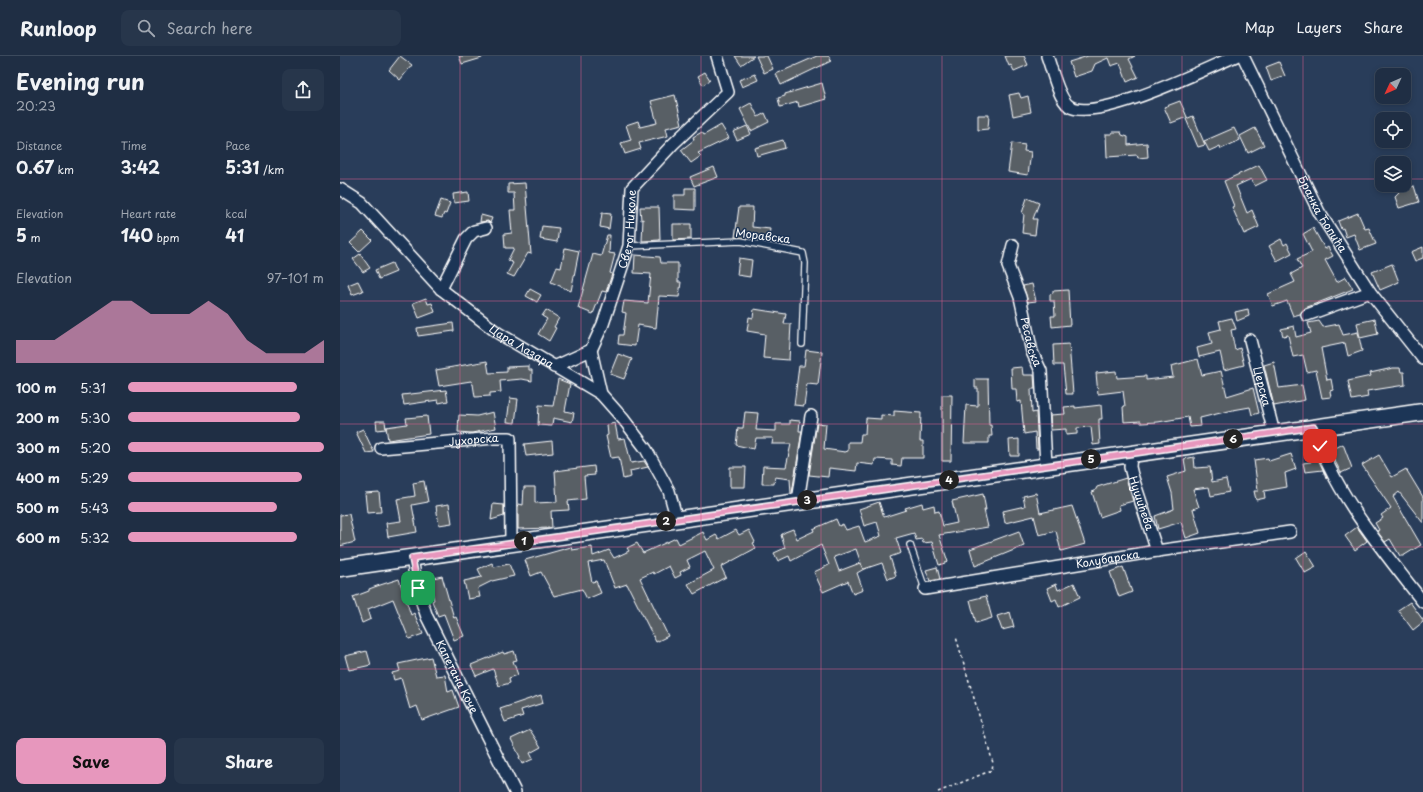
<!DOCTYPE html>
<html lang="en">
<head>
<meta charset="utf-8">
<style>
	:root { --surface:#1f2e44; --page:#27364b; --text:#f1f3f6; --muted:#a1a8b2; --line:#3c4a5d; --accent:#e797bd }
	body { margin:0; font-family:"Playpen Sans",sans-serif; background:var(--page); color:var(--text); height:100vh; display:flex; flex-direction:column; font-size:15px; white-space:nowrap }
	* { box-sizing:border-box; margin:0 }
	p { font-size:13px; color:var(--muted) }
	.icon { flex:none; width:22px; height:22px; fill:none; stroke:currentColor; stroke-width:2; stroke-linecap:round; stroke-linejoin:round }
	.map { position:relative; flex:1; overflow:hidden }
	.side { display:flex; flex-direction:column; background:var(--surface); width:340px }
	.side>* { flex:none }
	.needle { width:26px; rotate:226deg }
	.controls { position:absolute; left:1035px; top:12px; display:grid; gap:8px }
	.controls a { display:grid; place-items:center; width:36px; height:36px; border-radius:8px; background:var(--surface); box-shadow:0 2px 6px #0003,0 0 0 1px var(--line); font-size:20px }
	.pin { position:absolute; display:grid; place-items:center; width:34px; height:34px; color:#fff; margin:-17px; border-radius:8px; box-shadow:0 2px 6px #0006 }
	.km { position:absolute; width:20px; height:20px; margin:-10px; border-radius:50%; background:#222; color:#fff; font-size:11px; line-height:20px; text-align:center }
	.round { display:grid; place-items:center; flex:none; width:42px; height:42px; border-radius:8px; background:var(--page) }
	.overview { display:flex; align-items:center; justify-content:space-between; height:68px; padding:0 16px }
	h1 { font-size:22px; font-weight:700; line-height:30px }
	.figures { display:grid; grid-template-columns:repeat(3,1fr); gap:6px; height:68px; padding:4px 16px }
	.figures div { display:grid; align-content:center }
	.figures b { font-size:17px; font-weight:700 }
	.figures small { font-size:11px; font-weight:400 }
	.figures p { font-size:11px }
	.chart { height:112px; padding:8px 16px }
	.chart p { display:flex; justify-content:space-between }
	.chart svg { width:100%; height:72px; margin-top:4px; fill:var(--accent); opacity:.7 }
	.button { display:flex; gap:8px; margin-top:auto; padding:8px 16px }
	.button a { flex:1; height:46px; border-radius:8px; background:var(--accent); color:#111; font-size:16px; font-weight:700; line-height:46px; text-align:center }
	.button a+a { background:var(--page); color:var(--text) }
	ul { padding:0 16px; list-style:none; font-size:13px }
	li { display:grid; grid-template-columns:64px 48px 1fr; align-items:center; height:30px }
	li i { height:10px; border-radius:5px; background:var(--accent) }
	header { display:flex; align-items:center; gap:24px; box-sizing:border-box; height:56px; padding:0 20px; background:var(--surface); border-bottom:1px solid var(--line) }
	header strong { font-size:19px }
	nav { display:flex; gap:22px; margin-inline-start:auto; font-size:14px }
	.search { width:280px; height:36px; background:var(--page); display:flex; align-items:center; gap:10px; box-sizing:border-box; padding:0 14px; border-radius:8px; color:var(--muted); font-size:15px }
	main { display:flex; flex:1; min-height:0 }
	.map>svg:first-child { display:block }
</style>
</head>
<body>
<header>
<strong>Runloop</strong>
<div class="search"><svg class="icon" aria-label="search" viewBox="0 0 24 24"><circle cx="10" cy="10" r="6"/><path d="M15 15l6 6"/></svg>Search here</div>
<nav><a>Map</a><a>Layers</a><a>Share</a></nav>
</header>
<main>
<section class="side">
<div class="overview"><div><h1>Evening run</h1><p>20:23</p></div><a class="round"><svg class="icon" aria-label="share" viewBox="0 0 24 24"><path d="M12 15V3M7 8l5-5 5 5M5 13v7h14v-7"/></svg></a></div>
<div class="figures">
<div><p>Distance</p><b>0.67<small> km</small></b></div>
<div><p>Time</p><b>3:42</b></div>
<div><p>Pace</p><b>5:31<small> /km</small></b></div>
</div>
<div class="figures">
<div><p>Elevation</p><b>5<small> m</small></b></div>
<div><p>Heart rate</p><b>140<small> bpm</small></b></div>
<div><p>kcal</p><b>41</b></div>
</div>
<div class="chart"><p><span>Elevation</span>97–101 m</p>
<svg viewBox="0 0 160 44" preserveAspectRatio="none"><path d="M0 44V30L10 30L20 30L30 22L40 14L50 6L60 6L70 14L80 14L90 14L100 6L110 14L120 30L130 38L140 38L150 38L160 30V44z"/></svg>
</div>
<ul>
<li><b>100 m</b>5:31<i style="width:86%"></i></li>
<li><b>200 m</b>5:30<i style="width:88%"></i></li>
<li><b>300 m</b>5:20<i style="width:100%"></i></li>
<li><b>400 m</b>5:29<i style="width:89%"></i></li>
<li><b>500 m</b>5:43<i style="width:76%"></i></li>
<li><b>600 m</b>5:32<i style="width:86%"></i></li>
</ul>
<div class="button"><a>Save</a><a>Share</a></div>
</section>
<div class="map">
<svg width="1083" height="736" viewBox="0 0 1083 736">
	<rect width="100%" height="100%" fill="#293d5a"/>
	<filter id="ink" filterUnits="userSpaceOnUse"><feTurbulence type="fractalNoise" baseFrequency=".025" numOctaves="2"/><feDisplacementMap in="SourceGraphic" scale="8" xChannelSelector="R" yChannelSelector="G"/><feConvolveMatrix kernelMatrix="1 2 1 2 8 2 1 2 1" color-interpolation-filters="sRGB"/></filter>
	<g filter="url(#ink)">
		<path fill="#595f65" stroke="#fff" fill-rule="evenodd" d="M60,0L72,9L60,24L49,14Z
			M119,0H142V2L122,8Z
			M395,0H414L401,9Z
			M416,0H427L433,13L424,17Z
			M477,0H489L491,5L441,29L436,18Z
			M665,0H684L688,9L674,15L671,9L669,10Z
			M748,0H795L789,3L798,21L787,26L780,7L771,10L768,2L755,8L752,15L734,21L729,6Z
			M939,6L945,20L931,25L926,11Z
			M365,16L370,24L363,29L358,20Z
			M415,18L418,24L402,31L399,24Z
			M482,27L486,43L459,51L458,46L440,51L438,42L445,40V38Z
			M679,37L681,42L688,40L691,56L673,60L669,39Z
			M335,39L342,68L326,72L328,80L299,87L301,93L285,98L281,87L291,84L286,69L298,65L300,71L317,67L311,45Z
			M840,45L847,61L831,67L824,51Z
			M411,47L418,61L425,57L429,66L411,75L400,53Z
			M638,59H649L648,73L638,74Z
			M853,60L865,89L858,91L846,63Z
			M381,69L389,82L358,97L361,100L351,107L341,94L354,84L353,81L362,76L364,79Z
			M407,70L411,78L397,84L393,76Z
			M894,72L900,84L881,93L880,90L869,95L864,85Z
			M915,72L924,89L908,97L900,80Z
			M772,76H781L782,79L788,81V89L807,87L808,101L798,102L797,99L767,101L766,78H772Z
			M443,84L445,92L417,100L415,92Z
			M672,87L685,89L684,95L691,96L688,119L668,116Z
			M919,109L927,124L915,130L911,123L896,130L907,157L912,154L919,171L904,178L892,151L894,150L884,125Z
			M374,111L378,121L354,130L350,121Z
			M185,127L191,198L188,197L174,221L167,218L173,207L168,204L174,192H165L164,178L172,177L170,154H175L174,137H168V128Z
			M1074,130L1079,146L1059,152L1055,141L1059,137V135Z
			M345,132H355V154L334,153V139H345Z
			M128,136L129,145L114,147L113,138Z
			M687,142L699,147L693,163H697L695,179L682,177L684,158L682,157Z
			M101,144L110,147L106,158L104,157L102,162L95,160Z
			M300,151H319L320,184L302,185L303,163L301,164Z
			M399,151H413L412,171L430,173L428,186L395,181Z
			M262,157L271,158L269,173L260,171Z
			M1018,157L1025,173L1029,172L1036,188L1020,194L1014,178L1006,181L1003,172L1001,173L998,165Z
			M141,159L152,162L150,167L148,165L140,166Z
			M333,168H351V183L333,184Z
			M202,170L219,172L217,186L200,183Z
			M973,172L985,193L988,191L993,200L985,204L997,226L1006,221L1013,233L965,252L960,258L953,260L947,245L933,250L928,238L955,226L951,218L962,212L957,203L972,196L963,178Z
			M23,175L32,184L19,196L10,187Z
			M267,179H270L269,197L275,198L270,217L272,218L266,236L262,235L253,258L238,252L253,198L261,200Z
			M941,183L944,189L947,187L952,197L937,205L929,190Z
			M1083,191V202L1075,205L1071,196Z
			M225,192L239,195L231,235L211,226L217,211L221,212Z
			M20,198L30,212L23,216L13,203Z
			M295,199L320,201L321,207H338V226H341L339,241L319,240L316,272L298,269L295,290L278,288L279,279H283L286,257L282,256L284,245L308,247L311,218L294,217Z
			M399,202L412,204L410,221L397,219Z
			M52,207L56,216L39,223L35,214Z
			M1052,208L1059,226L1040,234L1032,216Z
			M18,225L23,235L12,239L8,229Z
			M692,228L696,245L688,246L683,230Z
			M190,233L201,239L197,246L186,240Z
			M728,234L730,269L712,271L711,260H715L714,245H710V238L713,237V235Z
			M86,242L88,248L92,247L95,256L79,262L73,247Z
			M414,253L446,258L444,268H451L449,304L423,302L425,278L407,275L409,261L413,262Z
			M908,253L909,260L897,265L895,256Z
			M206,254L219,262L214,271L216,272L209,285L198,278L207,263L202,260Z
			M892,262L896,273L891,274L895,294L900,292L904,309L884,314L880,296L859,301L857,292L872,288L869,276L881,273L879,265Z
			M1035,263L1038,278L1020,282L1017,267Z
			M979,265L983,271L999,268L1003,279L1018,276L1022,295L1008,300L1005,287L981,292L987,324L991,323L993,334L990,335L991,341L982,342L976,314L967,316L963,299L953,301L948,279L943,280L941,273L954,270L956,281L971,277L968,267Z
			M113,267L114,275L78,280L77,272Z
			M729,288L733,338H726L723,309H714L713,289Z
			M466,294L482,296L478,329L467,328L464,350L454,349L459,310H464Z
			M278,298L292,303L284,323L270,318Z
			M858,303L862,319L881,315L887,340L913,332L919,357L912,359L910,351L893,354L860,362L861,370L850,371L848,361L818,366L801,367V365L784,366L783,351L785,350L783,335L758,338L756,317L776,315L777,322L806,320V324L833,321L831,310Z
			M147,305L149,317L167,316V311L189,310V314H192V325L182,323L160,325L161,336L150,337V340L135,341L133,328H132L131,325L99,330L96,314Z
			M934,306L939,332L962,329L965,344L934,350L924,309Z
			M682,311L683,319H694L695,333H691L692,357L696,356L698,393H696L695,376L684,378L681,345L677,346L676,333H672L671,312Z
			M1053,312H1060L1061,316H1064L1065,329L1027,335L1028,341L1012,344L1008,325L1031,320L1030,317Z
			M218,323L230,328L225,355L234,357L232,366L213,362L212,370L198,369L199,349L213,350Z
			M635,323H648L649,369H651L652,380H649V387H624L626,349L638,350V332H635Z
			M106,334L108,345L99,347L98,344L64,349L62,339Z
			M602,339H612L611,405H602Z
			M170,342L178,343L175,367L167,366Z
			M761,349L762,363H759V370L760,388L753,389L751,371L737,372V378L726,379V373L711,374L710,359L725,358L724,351L735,350V352Z
			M554,355L581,357L580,385H583V402H562L561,410L552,409V404L535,403L534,409L517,407L516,415L489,412L488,421L469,419L477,367L486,368L484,393L505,396L508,395V386H520L521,378H525L526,362L541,363V359L554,360Z
			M153,356L156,372L132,377L118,376L119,359L137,360Z
			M405,356L418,357L416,374L436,375V368H450V364L460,365L459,375H462L452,437L451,438L450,423L435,421L434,428H422L423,410L446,411L451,388H432L433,382H416L414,393L396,389L398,372H403Z
			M87,360L89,378L48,384L46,371L67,368L66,362Z
			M36,365H45L46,373L37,374Z
			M275,367L278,383L285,382L291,407L304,405L308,411L290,415L291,421L283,423L279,401L271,402L266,380L268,379L267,369Z
			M23,373L32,392L34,396L26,397L16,376Z
			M679,383V400H670L669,384Z
			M212,385L213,397L186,400L184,388Z
			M1003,388L1012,412L1001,417L990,395Z
			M951,398L956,413L945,417L947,431L924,435L925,442L916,444L914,435H918L914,404L928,402L929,405Z
			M1039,399L1052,421L1066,413L1083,441V467L1059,436L1053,441L1081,489L1063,500H1060L1050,483L1045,486L1037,475L1039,474L1035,467L1043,462L1041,459L1051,452L1022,409Z
			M854,401L855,412L870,411L872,426L886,423L889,436L871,440L869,431L853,433L859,451L853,453L860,477L846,482L841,466L818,473L815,460L834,453L832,437L827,421L846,415L844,403Z
			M977,401L986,420L987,423H986L983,414L965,416L963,407L971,406L970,402Z
			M254,410L255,419L244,420L246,443L228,445L229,454L211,455L212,472L178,473V451L179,448L183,449L184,431H195V447L217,446L215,415Z
			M390,411H406L405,431H390Z
			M786,422L793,445L779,449L780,454L760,461L752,436L755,435L757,431Z
			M84,425L88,446L72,449L77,476L48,481L46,467L61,465L57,443L75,440L73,427Z
			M39,436L41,456L27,457L25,437Z
			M696,437L700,457L732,450L745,488L721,495L716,475L699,479L694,460L665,467L663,455L685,450L683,440Z
			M643,438L646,454H644L648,471L599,479L608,506L599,509L592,486L583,487L582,483L576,484L574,477L556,482L561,497L550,501L556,520L548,523L542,507L524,513L517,517L523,534L513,538L508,525L483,536L474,516L489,509L481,489L451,505L449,500L438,505L434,497L445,492L441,479L445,476L453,473L457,483L474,475L473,473L496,463L499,470L503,468L506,474L519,470L525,486L541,480L537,466L524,470L519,453L539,446L544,461L566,454L565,452L582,447L583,452L594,449L595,456L599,455L603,470L617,467L612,445ZM516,493L523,513L520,507L499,515L494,501Z
			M109,448L112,467L99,469L96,450Z
			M153,448L164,449V460L151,464Z
			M9,458L15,486L0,490V459Z
			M1017,471L1027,485L1015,494L1005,480Z
			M396,474L399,479L409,474L415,486L413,487L416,492L381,511L386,521L354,538L348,528L374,514L365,495L347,504L350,511L340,516L341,519L335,522L329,510L314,518L313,516L300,522L328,580L316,586L287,528L275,532L264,504L248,507L252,526L256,525L261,537L247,543L242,533L214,540L201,516L191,520L185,504L231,491L232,494L252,491L253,500L269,494L274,502L289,495L287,492L297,487L303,497L336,482L339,488L363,476L367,484L376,479L379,483Z
			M679,475L684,490L635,510L630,493Z
			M966,495L976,511L965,517L956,502Z
			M152,507L154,511L169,508L174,520L152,525L138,532L140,541L128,543L124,525L142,521L138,513Z
			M597,511L600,523L590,525L586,514Z
			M783,511L792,536L779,541L770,516Z
			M102,520L114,562L116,561L124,580L114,584L104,558L98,560L92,545L94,544L89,523Z
			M59,523L71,559L74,557L83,578L69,583L53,543L28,553L31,563L22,567L13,541L29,535V533L37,530Z
			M734,527L740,541L719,551L716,543L712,545L707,532L716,528L718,534Z
			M646,540L652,562L636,567L630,544Z
			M1070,546L1083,564V566L1073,574L1058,554Z
			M670,556L674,571L662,574L657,560Z
			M27,595L31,609L9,614L5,600Z
			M174,595L177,604L173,605L178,619L169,622L170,627L159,630L153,613L136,620L131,609L163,596L164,598Z
			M91,601L96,620L105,619L108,636L113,634L119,651L82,664L77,650L70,653L61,622L54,624L52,617L60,615L58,608Z
			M201,639L203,647L181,654L183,660L165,666L160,653Z
			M190,674L201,691L190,697L193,703L182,708L179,701H180L171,683Z"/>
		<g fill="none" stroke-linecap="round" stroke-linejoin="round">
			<g stroke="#fff" stroke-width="8">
				<path id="lane" d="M289,190L401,185L463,197L465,207L462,288
					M570,489L585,533"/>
			</g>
			<g stroke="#fff" stroke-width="14">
				<g id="street">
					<path d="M707,0C712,13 718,42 729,50C754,68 867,12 896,0"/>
					<path id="s1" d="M903,0L979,156L1030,236L1083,303"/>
					<path id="s2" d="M0,133L22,147L101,233L158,277L261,338L284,364L306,393L329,435L337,464"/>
					<path id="s3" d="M673,189L668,210L680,241L692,296L701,315L706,409"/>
					<path d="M101,233L126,183L134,175L146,172"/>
					<path d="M967,259L1030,236"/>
					<path id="s4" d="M910,284L934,377"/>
					<path d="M251,294L261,338"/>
					<path id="s5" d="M214,311L251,294L263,268L289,190L292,132L333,88L388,36L377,0"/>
					<path d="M974,371C990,432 1044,496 1083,546"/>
					<path id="s6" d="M41,392L154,382H170L171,486"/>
					<path id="s7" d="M791,398L790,411L792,419L817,495"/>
					<path d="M458,445L471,360"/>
					<path id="s8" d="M72,502L77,532L87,561L175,736"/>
					<path id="s9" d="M585,533L817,495L950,476"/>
				</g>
			</g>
			<g stroke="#fff" stroke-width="19">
				<path id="secondary" d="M0,512L1083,356"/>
			</g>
			<path stroke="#fff" stroke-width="1.5" stroke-dasharray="3 3" stroke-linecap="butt" d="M598,736L645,717L652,714L653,707L616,581"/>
			<use href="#lane" stroke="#1d3557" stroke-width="5.5"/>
			<use href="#street" stroke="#1d3557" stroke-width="11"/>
			<use href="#secondary" stroke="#1d3557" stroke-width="16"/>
		</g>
	</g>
	<g fill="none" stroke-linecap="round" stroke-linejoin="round" filter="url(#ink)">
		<g stroke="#fff" stroke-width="8">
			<path id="route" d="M78,532L72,502L974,371L980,390"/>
		</g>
		<use href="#route" stroke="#e797bd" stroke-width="5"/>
	</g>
	<path fill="none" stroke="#d45d8c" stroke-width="1" stroke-opacity="0.55" d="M120,0V736M241,0V736M361,0V736M481,0V736M602,0V736M722,0V736M842,0V736M963,0V736M0,123H1042M1064,123H1083M0,245H1083M0,368H1083M0,491H1083M0,613H1083"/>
	<g text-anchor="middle" stroke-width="3" stroke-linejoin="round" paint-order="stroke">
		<g font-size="11" fill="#fff" stroke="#1d3557">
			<text dy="4" stroke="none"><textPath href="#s1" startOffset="177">Бранка Ћопића</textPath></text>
			<text dy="4" stroke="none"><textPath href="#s5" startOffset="168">Светог Николе</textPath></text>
			<text transform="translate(423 180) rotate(7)" y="4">Моравска</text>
			<text dy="4" stroke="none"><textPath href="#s3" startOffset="101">Ресавска</textPath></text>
			<text dy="4" stroke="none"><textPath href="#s2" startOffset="242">Цара Лазара</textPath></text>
			<text dy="4" stroke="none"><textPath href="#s4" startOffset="48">Церска</textPath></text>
			<text dy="4" stroke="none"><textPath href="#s6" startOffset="93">Јухорска</textPath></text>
			<text dy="4" stroke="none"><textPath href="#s7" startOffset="51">Нушићева</textPath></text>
			<text dy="4" stroke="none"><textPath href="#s9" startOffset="185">Колубарска</textPath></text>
			<text dy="4" stroke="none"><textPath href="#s8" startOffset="128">Капетана Коче</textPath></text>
		</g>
	</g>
</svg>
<div class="controls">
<a><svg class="needle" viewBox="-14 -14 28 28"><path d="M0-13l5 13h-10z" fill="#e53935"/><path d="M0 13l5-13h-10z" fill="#a1a8b2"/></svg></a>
<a><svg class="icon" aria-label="locate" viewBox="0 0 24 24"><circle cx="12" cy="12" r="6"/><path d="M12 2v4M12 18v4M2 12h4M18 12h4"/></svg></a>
<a><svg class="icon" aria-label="layers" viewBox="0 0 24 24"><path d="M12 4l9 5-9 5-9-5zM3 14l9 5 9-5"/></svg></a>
</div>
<div class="pin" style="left:78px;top:532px;background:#1e9e55"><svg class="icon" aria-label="arrive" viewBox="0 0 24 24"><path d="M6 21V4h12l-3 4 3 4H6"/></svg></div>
<div class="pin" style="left:980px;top:390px;background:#d93025"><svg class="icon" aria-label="check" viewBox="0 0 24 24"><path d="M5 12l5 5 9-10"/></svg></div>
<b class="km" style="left:184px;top:485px">1</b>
<b class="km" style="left:326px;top:465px">2</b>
<b class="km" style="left:467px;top:444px">3</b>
<b class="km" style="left:609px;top:424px">4</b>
<b class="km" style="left:751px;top:403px">5</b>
<b class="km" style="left:893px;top:383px">6</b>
</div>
</main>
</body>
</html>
